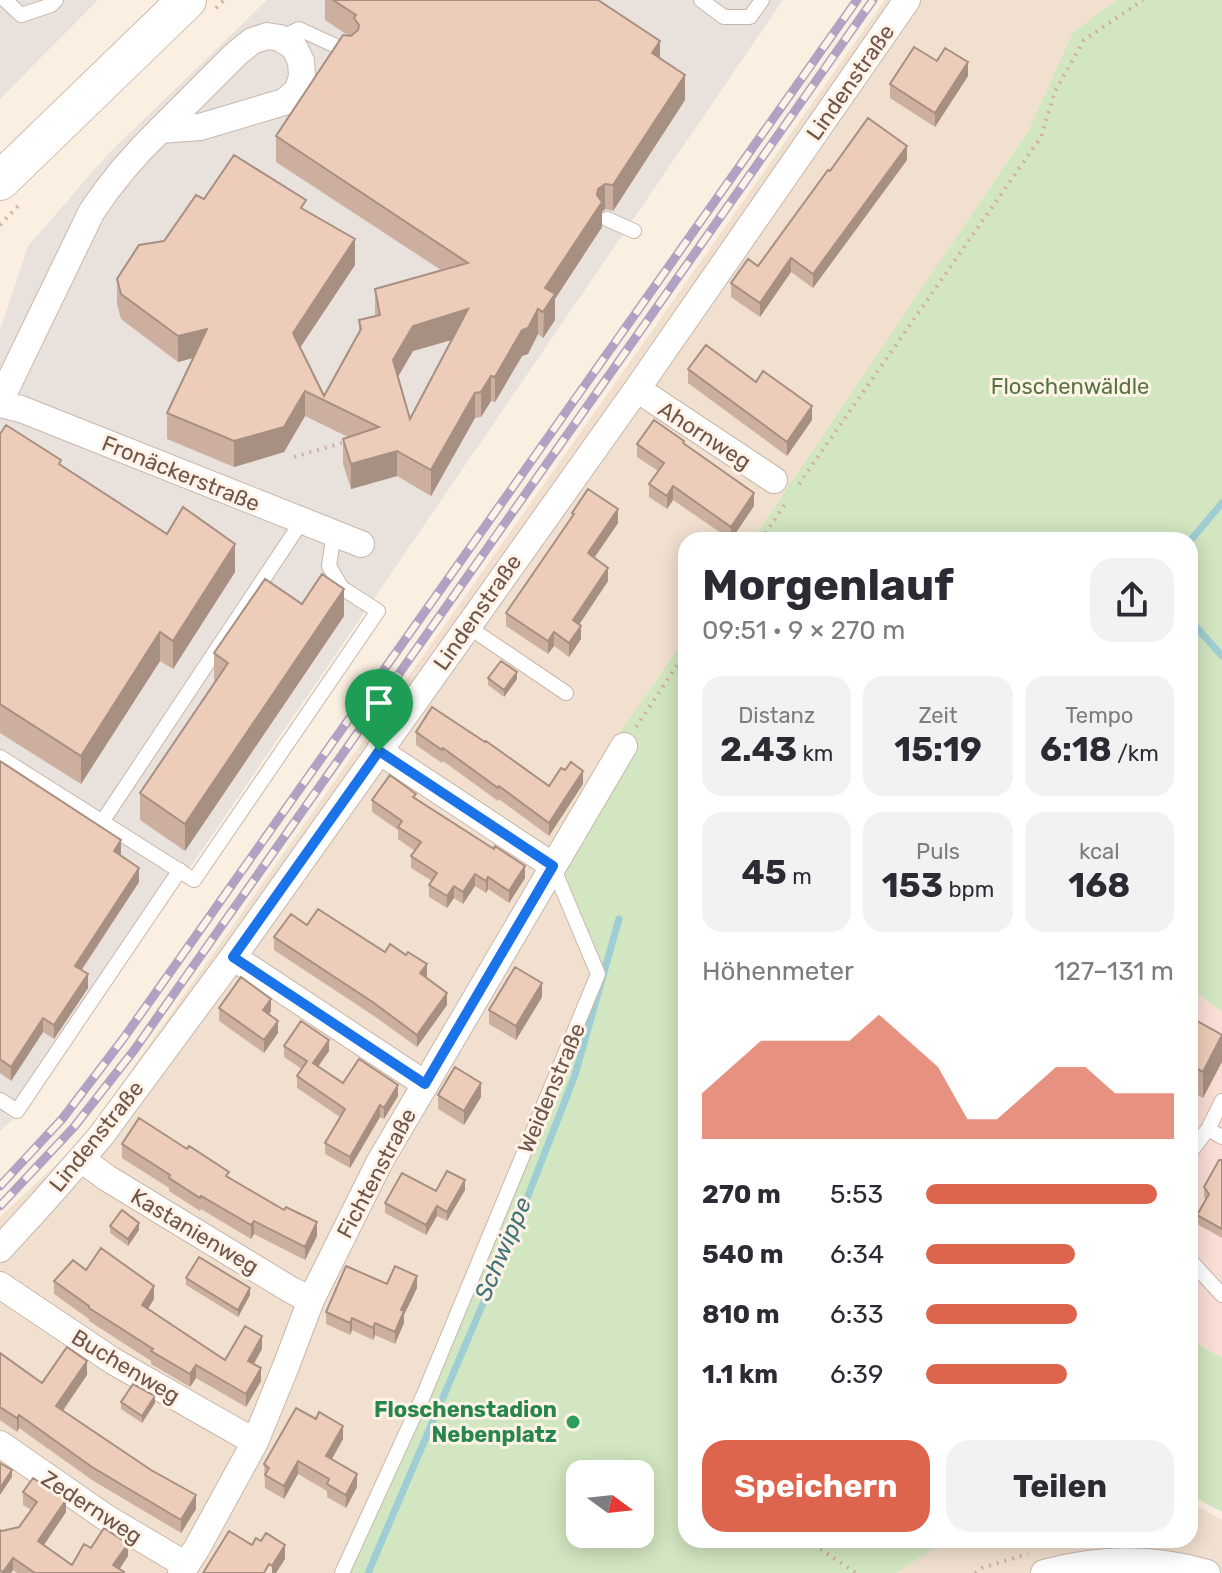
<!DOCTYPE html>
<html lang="de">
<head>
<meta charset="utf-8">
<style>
	:root { --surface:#fff; --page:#f2f2f3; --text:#2b2b33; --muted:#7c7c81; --accent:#dd644d }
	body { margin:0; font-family:Rubik,sans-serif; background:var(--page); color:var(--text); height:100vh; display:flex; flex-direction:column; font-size:30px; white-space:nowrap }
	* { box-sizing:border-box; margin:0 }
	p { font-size:26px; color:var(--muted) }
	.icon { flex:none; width:44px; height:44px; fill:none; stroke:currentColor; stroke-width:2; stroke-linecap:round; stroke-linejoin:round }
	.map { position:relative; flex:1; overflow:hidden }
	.panel { position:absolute; left:678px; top:532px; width:520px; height:1016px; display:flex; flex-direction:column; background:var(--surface); border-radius:24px; box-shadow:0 4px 20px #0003 }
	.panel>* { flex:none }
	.needle { width:52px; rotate:105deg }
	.fabs { position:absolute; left:566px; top:1460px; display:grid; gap:16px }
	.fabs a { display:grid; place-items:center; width:88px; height:88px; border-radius:16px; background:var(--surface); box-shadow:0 4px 20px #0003; font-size:40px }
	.pin { position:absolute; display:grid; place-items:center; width:68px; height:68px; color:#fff; margin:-82px -34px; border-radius:50% 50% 50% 0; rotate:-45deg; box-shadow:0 0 8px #0007 }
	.pin .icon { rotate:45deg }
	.round { display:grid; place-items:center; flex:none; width:84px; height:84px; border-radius:24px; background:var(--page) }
	.headline { display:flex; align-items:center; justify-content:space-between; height:136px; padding:0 24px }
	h1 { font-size:44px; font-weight:700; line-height:60px }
	.figures { display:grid; grid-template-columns:repeat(3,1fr); gap:12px; height:136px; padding:8px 24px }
	.figures div { display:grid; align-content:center; border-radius:20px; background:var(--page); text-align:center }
	.figures b { font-size:34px; font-weight:700 }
	.figures small { font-size:22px; font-weight:400 }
	.figures p { font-size:22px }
	.chart { height:224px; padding:16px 24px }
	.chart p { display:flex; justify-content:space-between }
	.chart svg { width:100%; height:144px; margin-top:8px; fill:var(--accent); opacity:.7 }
	.button { display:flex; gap:16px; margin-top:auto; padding:16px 24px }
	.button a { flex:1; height:92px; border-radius:24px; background:var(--accent); color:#fff; font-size:32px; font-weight:700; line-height:92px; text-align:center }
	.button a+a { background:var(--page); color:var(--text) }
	ul { padding:0 24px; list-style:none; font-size:26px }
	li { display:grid; grid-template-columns:128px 96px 1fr; align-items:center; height:60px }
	li i { height:20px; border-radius:10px; background:var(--accent) }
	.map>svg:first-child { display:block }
</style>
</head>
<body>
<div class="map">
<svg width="1222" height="1573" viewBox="0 0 1222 1573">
	<rect width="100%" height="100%" fill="#faefe1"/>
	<path fill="#f1e0d0" d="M885,0H1117L1073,32L1028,131L752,540H686V637L603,757L604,979L350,1573H0V1217L82,1140Z
		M1190,1502L1222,1520V1573H848L867,1540H1190Z"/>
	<path fill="#faded5" d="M1190,988L1222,1012V1358L1190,1339Z"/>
	<path fill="#e9e1dc" d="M0,0H98L0,99Z
		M267,0H783L25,1109L0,1131V330L28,246L109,153Z"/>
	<path fill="#d2e6c1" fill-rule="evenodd" d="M1117,0H1222V1012L1190,988V540H752L1028,131L1073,32Z
		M686,637V1540H946L896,1573H350L604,979L562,866L605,772L603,757ZM580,1474H640V1534H580Z
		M1190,1339L1222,1358V1512L1190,1495Z"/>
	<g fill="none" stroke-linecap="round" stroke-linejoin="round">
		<path stroke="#9eced3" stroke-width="7" d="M1190,541L1222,503
			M1190,620L1222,656
			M368,1573L517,1224L575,1075L619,919"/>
		<g stroke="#c9b6a9" stroke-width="16">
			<path id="service" d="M5,0L21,15L51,5L56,0
				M701,0L724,17H750L762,0
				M280,38L299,29L349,52
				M607,219L634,231
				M467,626L566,693
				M0,757L194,880L378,611L342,588L329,566L334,533
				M102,822L302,521
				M0,1100L17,1111L180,870
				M1208,1129L1222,1101
				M1190,1153L1208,1129L1222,1137
				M1190,1260L1222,1295
				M342,1573L424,1394L598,974L553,867"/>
		</g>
		<g stroke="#c9b6a9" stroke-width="28">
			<path id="minor" d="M637,389L774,480
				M0,401L92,211C112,181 134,155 160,130L200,127L284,102L297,91L302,77L301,61L294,47L280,38L267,36L252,41L236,54L160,130
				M0,404L21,409L361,544
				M379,751L553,866
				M233,957L425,1084
				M81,1159L107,1178L291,1290L311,1300
				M0,1249L43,1202L100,1137L233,957L637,389L907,0
				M0,1285L113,1361L255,1442
				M0,1444L105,1517L186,1565
				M181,1573L197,1548L255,1442L286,1366L311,1300L379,1163L624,746
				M1044,1573C1098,1558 1153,1557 1207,1573"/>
		</g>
		<g stroke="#cfb7a9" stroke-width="40">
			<path id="secondary" d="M0,181L187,0"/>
		</g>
		<path stroke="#d2af9e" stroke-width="4" stroke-dasharray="2 6" stroke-linecap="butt" d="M216,8L224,0
			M0,225L18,206
			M294,457L345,442
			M799,484L1041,137L1055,91L1084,40L1143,0
			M761,540L787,501
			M636,727L686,652
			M686,1479V1488
			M807,1540L856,1573
			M975,1573L982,1568L1028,1554"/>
		<use href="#service" stroke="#fff" stroke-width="14"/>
		<use href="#minor" stroke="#fff" stroke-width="26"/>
		<use href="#secondary" stroke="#fff" stroke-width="38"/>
		<g stroke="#b1a1c2" stroke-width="9">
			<path id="rail" d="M0,1186L63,1118L123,1039L857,0
				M0,1206L74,1127L135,1049L873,0"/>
		</g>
		<use href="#rail" stroke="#fef3e6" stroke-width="6" stroke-dasharray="18" stroke-linecap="butt"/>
	</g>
	<path fill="#cdafa0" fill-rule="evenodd" d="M325,0H598L660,58L685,100L613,211L605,209L602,212V227L555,299V320L543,338L538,334L528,354L522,356L495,402L491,401L481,417L475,418L431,496L397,476L351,489L343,464V439L348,437L305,416L284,452L234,467L167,439V413L193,358L178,362L121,319L117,304V279L164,241L204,199L306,211L355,265L300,348L324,396L359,333V320L375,316V289L441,270L276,162V136L349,36L325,20ZM452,340L410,419L398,377L413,351Z
		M937,61L968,76L935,127L890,98V84Z
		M907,160L813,288L791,272L760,317L731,297V283L758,266L830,171Z
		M688,369L756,382L812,420L787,456L688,383Z
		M0,434L61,466L167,534L235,572L173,669L160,661L81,784L0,733Z
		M637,444H684L754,506L731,540L673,500L667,509L649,497V484L658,471L637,457Z
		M572,513L618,523L594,558L608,581L579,624L581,639L569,657L554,646L548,654L506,626V613L572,516Z
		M302,604L344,616L185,851L140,820V793L215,681L214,680V653Z
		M488,678L517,679L504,697L488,685Z
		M416,732L549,786L565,770L583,784L549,836L499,799L498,801L443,761L442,763L416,745Z
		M0,761L121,854L120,856L139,882L82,970L88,988L54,1039L43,1032L11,1081L0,1073Z
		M416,798L525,878L509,903L488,889L486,893L475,886L463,904L454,898L447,908L429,897V885L432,881L411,868V856L415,851L398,839V830L372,812V800Z
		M307,925L385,952L427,976L426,977L447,1005L417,1047L374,1016L274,950V937Z
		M542,997L516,1040L489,1024V1010Z
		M219,1008L271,1011L269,1014L278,1033L264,1053L219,1021Z
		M1190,1017L1222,1035L1203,1098L1191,1091Z
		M284,1046L329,1051L318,1066L343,1083L398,1096L384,1119L380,1117L350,1168L325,1154V1143L340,1117L297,1088V1076L302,1069L284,1057Z
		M438,1095L481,1097L464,1125L438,1109Z
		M122,1144L229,1177L317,1236L305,1260L254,1234L251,1239L201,1209L200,1211L169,1191V1188L122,1158Z
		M1222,1160V1238L1197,1224V1215L1206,1199L1204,1197V1187Z
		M465,1190L447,1221L437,1216L426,1235L385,1213V1203L436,1191Z
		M110,1226L139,1230L128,1246L110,1233Z
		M86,1270L154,1299L148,1309L225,1360L262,1349L254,1364L261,1381L246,1407L196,1378L190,1387L151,1364V1361L89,1321V1319L54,1294V1281Z
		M186,1278L250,1295L238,1317L186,1285Z
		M387,1284L417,1288L404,1315V1323L395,1344L375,1335L373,1340L352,1330L350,1335L326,1324V1312Z
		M0,1353L42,1383L87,1375L63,1411L196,1509L181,1533L92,1480L19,1428L17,1432L0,1420Z
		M121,1402L155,1403L142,1423L121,1409Z
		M343,1439L332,1459L357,1487L346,1508L327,1497V1491L298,1474L284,1499L265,1488L264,1464Z
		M23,1492L66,1512L43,1545L72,1565L91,1548L128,1556L119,1569L124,1573H17L13,1570L11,1573H0V1530L2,1531L19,1527L31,1510L23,1505Z"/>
	<path fill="#a78f82" d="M660,41V66L652,53Z
		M968,62V76L935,127V113Z
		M685,75V100L613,211V185Z
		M907,146V160L813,288V274Z
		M605,184V209L602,212V227L555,299V320L543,338L545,288L597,195L598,189Z
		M355,239V265L293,358V333Z
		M791,258V272L760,317V303Z
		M468,309V335L413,351L393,385V360L413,326Z
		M538,309V334L528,354L522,356L495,402V377L522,330Z
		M207,329V354L178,362V336Z
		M491,376V401L481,417V392Z
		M305,391V416L284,452L234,467V441Z
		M475,393V418L431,496V470Z
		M812,406V420L787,456V442Z
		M397,451V476L351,489V464Z
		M673,486V500L667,509V496Z
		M754,493V506L731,540V527Z
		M618,509V523L588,567V553Z
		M235,544V572L173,669V641Z
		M608,568V581L573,634V620Z
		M344,589V616L185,851V824Z
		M581,626V639L569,657V643Z
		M160,632V661L81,784V756Z
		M554,632V646L548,654V641Z
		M517,672V679L504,697V690Z
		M583,771V784L549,836V823Z
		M121,840V854L114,865V851Z
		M525,866V878L509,903V891Z
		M139,868V882L75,979V966Z
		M475,874V886L463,904V892Z
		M488,877V889L486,893V881Z
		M454,886V898L447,908V896Z
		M427,964V976L420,985V973Z
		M88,974V988L54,1039V1025Z
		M542,983V997L516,1040V1026Z
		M447,993V1005L417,1047V1035Z
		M271,999V1011L263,1022V1010Z
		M43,1018V1032L11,1081V1067Z
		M278,1021V1033L264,1053V1040Z
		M1222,1036V1062L1203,1098V1072Z
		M329,1040V1051L313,1074V1063Z
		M481,1083V1097L464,1125V1111Z
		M398,1085V1096L384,1119V1108Z
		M380,1105V1117L350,1168V1157Z
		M465,1180V1190L447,1221V1212Z
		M437,1206V1216L426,1235V1225Z
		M254,1221V1234L251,1239V1225Z
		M317,1222V1236L305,1260V1247Z
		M139,1223V1230L128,1246V1239Z
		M417,1276V1288L404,1315V1323L395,1344V1332L401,1310Z
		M154,1286V1299L142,1318V1305Z
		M250,1288V1295L238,1317V1310Z
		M352,1318V1330L350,1335V1323Z
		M375,1323V1335L373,1340V1328Z
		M262,1336V1349L248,1374V1361Z
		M87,1361V1375L56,1420V1406Z
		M196,1365V1378L190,1387V1374Z
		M261,1368V1381L246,1407V1394Z
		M155,1396V1403L142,1423V1416Z
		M19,1415V1428L17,1432V1418Z
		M343,1426V1439L326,1469V1456Z
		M298,1461V1474L284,1499V1486Z
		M12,1470V1477L0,1495V1488Z
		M357,1474V1487L346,1508V1495Z
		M196,1495V1509L181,1533V1520Z
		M66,1500V1512L38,1554V1541Z
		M128,1544V1556L117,1573L113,1565Z
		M285,1545V1559L276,1573H272V1566Z
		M13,1558V1570L11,1573H3Z"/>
	<path fill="#eeccba" stroke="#a78f82" stroke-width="2" fill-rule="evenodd" d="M333,0H598L660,41L652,53L685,75L613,185L605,184L598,189L597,195L602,202L545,288L555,294L543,312L538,309L528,328L522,330L495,377L491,376L481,392L475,393L431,470L397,451L351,464L343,439L379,427L305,391L284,427L234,441L167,413L207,329L178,336L121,294L117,279L139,245L164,241L196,195L204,199L234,155L306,200L301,208L355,239L293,333L324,396L361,329L359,320L380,315L375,289L468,263L276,136L343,35L351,36L358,30L359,25L354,18L356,15ZM468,309L410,419L393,360L413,326Z
		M914,47L937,61L945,48L968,62L935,113L890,84Z
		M868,118L907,146L813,274L791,258L760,303L731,283L748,259L758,266L828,170L830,171Z
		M706,345L756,382L763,371L812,406L787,442L688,369Z
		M654,420L684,441L683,443L754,493L731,527L673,486L667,496L649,484L664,463L637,444Z
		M6,425L61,460L59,464L167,534L183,507L235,544L173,641L160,632L81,756L0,704V434Z
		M588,489L618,509L588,553L608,568L573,620L581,626L569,643L554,632L548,641L506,613L574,514L572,513Z
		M322,574L344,589L185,824L140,793L228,663L214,653L265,579L302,604Z
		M501,661L517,672L504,690L488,678Z
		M432,707L485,742L486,741L549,786L561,768L565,770L571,762L583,771L549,823L499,786L498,788L443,748L442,750L416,732Z
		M0,761L121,840L114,851L139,868L75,966L88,974L54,1025L43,1018L11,1067L0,1059Z
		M390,775L416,794L413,797L494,849L495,846L525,866L509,891L488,877L486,881L475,874L463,892L454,886L447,896L429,885L437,873L411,856L421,842L398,827L402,821L372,800Z
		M318,909L385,952L390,944L406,955L408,952L427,964L420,973L447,993L417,1035L374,1003L274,937L291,914L307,925Z
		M515,967L542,983L516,1026L489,1010Z
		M241,977L271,999L263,1010L278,1021L264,1040L219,1008Z
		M1190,1017L1222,1035L1203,1072L1191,1065L1190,1066Z
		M301,1021L329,1040L313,1063L343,1083L359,1059L398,1085L384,1108L380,1105L350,1157L325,1143L345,1109L297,1076L307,1061L284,1046Z
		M455,1067L481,1083L464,1111L438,1095Z
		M139,1118L187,1149L189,1146L229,1172L226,1176L284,1210L286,1207L317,1222L305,1247L254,1221L251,1225L201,1196L200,1198L169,1178L170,1175L122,1144Z
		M1219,1160H1222V1229L1197,1215L1209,1194L1204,1187Z
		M447,1171L465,1180L447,1212L437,1206L426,1225L385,1203L402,1173L436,1191Z
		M122,1210L139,1223L128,1239L110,1226Z
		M101,1248L154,1286L142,1305L225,1360L245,1326L262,1336L248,1361L261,1368L246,1394L196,1365L190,1374L151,1351L153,1349L89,1308V1306L54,1281L73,1260L86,1270Z
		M199,1257L250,1288L238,1310L186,1278Z
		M346,1266L387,1284L395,1266L417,1276L401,1310L404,1311L395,1332L375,1323L373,1328L352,1318L350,1323L326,1312Z
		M67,1347L87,1361L56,1406L151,1470L196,1495L181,1520L92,1467L19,1415L17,1418L0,1407V1353L42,1383Z
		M133,1384L155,1396L142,1416L121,1402Z
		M296,1408L316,1419L319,1412L343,1426L326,1456L357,1474L346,1495L327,1484L329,1479L298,1461L284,1486L265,1475L269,1468L264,1464Z
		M0,1463L12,1470L0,1488Z
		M33,1478L66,1500L38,1541L72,1565L84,1544L91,1548L104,1528L128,1544L113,1565L124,1572V1573H35L13,1558L3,1572L0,1570V1530L2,1531L19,1527L37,1502L23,1492Z
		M229,1531L252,1545L256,1538L261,1541L266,1533L285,1545L272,1566L269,1564L264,1573H203Z"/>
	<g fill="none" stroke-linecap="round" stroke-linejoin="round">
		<g stroke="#fff" stroke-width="16">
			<path id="route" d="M379,751L553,866L425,1084L233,957Z"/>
		</g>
		<use href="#route" stroke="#1a73e8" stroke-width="10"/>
	</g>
	<circle fill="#2e9e5b" stroke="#fef3e6" stroke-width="3" cx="573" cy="1422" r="8"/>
	<g text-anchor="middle" stroke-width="6" stroke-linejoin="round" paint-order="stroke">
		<g font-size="22" fill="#6f554a" stroke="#fef3e6">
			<text transform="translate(850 82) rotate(-55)" y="8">Lindenstraße</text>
			<text transform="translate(705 435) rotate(33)" y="8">Ahornweg</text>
			<text transform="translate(181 473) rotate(22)" y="8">Fronäckerstraße</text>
			<text transform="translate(477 612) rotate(-55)" y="8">Lindenstraße</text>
			<text transform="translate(551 1088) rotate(-67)" y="8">Weidenstraße</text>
			<text transform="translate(96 1136) rotate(-51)" y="8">Lindenstraße</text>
			<text transform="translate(376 1173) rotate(-62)" y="8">Fichtenstraße</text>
			<text transform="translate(195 1231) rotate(31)" y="8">Kastanienweg</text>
			<text transform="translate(126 1366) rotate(31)" y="8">Buchenweg</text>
			<text transform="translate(92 1507) rotate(33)" y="8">Zedernweg</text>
		</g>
		<g font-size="22" fill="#547542" stroke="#fef3e6">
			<text x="1070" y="394">Floschenwäldle</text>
		</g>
		<g font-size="22" font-weight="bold" fill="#27864d" stroke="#fef3e6" text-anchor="end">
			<text x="557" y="1417">Floschenstadion<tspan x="557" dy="25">Nebenplatz</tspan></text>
		</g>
		<g font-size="24" font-style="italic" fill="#42757b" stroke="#fef3e6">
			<text transform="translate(503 1249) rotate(-67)" y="8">Schwippe</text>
		</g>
	</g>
</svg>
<div class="fabs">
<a><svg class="needle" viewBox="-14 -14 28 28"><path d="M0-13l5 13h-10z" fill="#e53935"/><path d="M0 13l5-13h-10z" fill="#7c7c81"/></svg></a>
</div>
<div class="pin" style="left:379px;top:751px;background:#1e9e55"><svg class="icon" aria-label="arrive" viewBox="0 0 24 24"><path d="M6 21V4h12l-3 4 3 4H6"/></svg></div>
<section class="panel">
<div class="headline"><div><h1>Morgenlauf</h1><p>09:51 · 9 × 270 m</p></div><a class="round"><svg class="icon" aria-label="share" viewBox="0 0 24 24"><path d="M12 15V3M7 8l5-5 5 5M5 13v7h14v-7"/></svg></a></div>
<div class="figures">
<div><p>Distanz</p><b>2.43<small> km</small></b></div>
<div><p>Zeit</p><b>15:19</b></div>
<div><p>Tempo</p><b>6:18<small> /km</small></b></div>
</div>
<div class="figures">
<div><b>45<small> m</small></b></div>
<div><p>Puls</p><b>153<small> bpm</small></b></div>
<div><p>kcal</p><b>168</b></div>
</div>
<div class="chart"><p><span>Höhenmeter</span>127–131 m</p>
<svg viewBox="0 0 160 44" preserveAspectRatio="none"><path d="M0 44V30L10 22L20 14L30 14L40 14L50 14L60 6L70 14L80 22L90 38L100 38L110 30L120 22L130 22L140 30L150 30L160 30V44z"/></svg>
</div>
<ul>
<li><b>270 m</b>5:53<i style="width:93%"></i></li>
<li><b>540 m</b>6:34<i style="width:60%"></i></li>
<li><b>810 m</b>6:33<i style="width:61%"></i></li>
<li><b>1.1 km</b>6:39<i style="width:57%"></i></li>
</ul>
<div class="button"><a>Speichern</a><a>Teilen</a></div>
</section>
</div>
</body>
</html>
